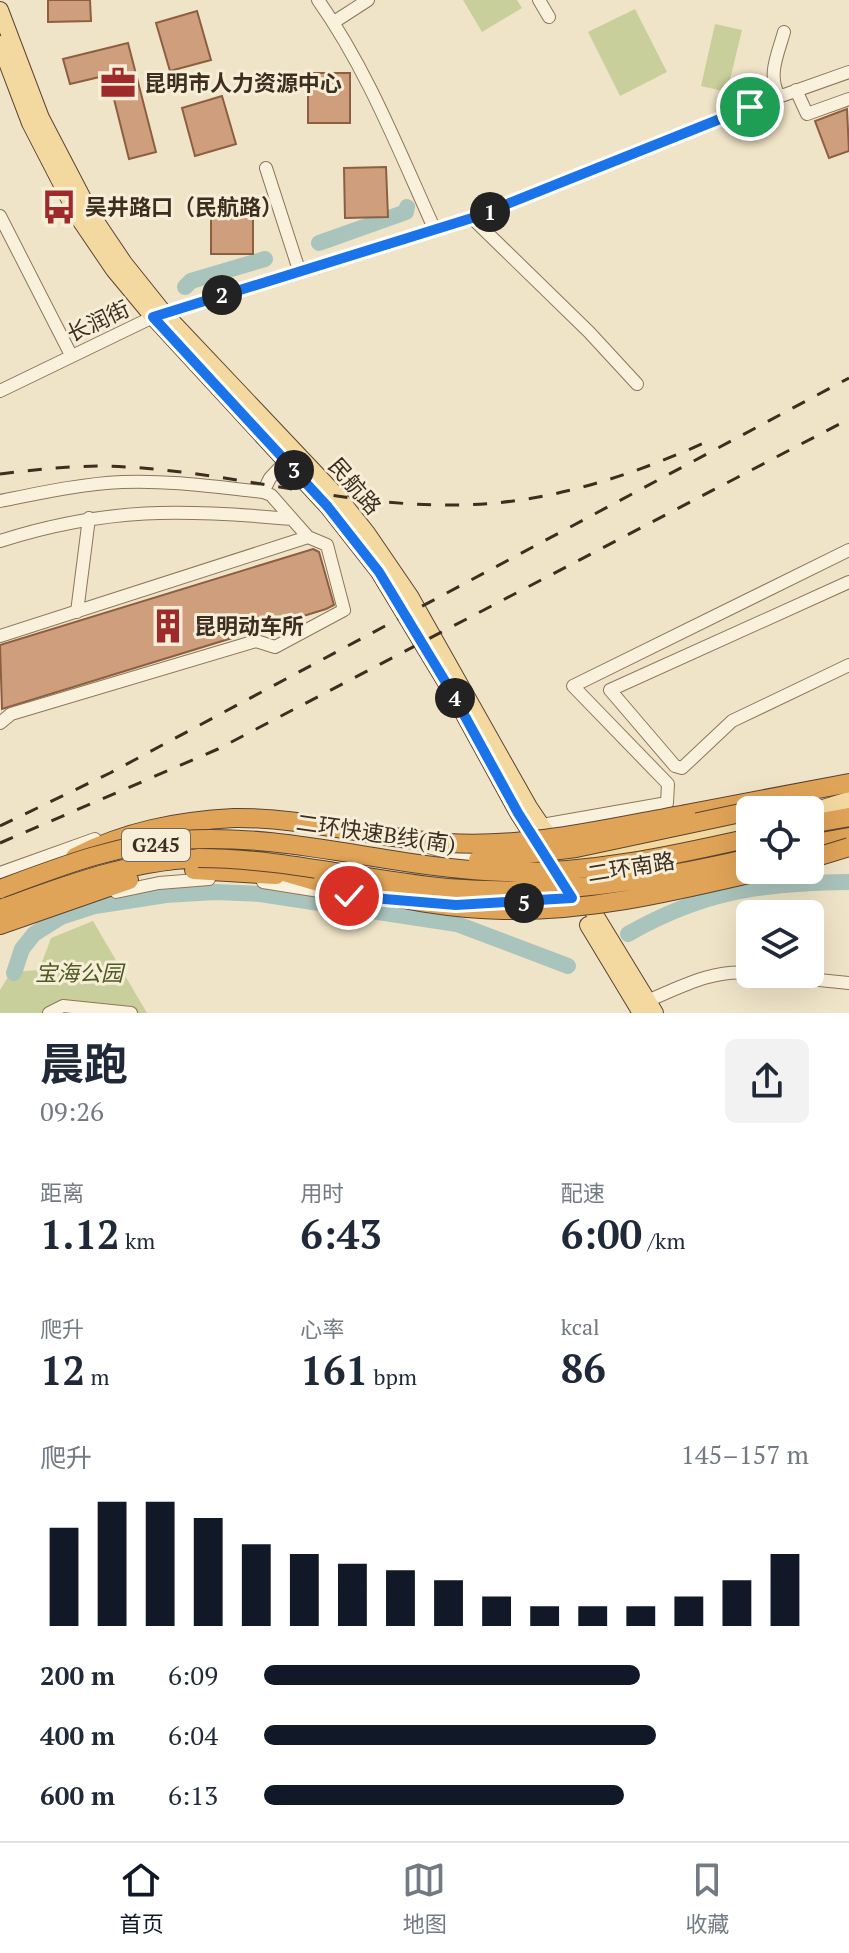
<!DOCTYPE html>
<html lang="zh">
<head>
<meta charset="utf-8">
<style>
	:root { --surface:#fff; --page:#f2f2f3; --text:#1f2937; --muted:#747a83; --line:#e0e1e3; --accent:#111827 }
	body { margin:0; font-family:"PT Serif","Noto Sans SC",serif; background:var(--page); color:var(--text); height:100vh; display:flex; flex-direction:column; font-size:30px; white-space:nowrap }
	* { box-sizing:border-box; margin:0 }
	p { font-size:26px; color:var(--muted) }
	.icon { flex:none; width:44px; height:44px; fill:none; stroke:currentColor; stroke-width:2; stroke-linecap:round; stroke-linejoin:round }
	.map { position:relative; height:1013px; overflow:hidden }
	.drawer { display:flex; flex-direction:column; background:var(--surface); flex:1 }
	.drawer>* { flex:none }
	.fabs { position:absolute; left:736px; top:796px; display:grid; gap:16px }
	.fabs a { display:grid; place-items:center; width:88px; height:88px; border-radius:12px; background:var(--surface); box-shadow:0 8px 32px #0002; font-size:40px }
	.pin { position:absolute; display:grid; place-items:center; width:68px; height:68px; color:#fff; margin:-34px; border:4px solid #fff; border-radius:50%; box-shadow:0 2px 8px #0007 }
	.km { position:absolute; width:40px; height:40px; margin:-20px; border-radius:50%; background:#222; color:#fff; font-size:22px; line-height:40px; text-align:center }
	.round { display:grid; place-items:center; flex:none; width:84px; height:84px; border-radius:12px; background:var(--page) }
	.summary { display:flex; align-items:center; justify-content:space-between; height:136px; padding:0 40px }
	h1 { font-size:44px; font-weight:700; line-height:60px }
	.stats { display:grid; grid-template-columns:repeat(3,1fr); gap:12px; height:136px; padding:8px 40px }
	.stats div { display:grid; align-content:center }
	.stats b { font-size:40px; font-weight:700 }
	.stats small { font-size:22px; font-weight:400 }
	.stats p { font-size:22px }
	.chart { height:224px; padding:16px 40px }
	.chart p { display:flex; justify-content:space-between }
	.chart svg { width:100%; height:144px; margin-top:8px; stroke:var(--accent); stroke-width:6 }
	ul { padding:0 40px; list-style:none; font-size:26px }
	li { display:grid; grid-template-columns:128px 96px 1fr; align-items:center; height:60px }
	li i { height:20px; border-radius:10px; background:var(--accent) }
	.menu { display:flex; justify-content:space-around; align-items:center; height:112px; border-top:2px solid var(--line); background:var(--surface); font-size:22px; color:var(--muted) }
	.menu a { display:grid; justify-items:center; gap:4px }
	.menu .current { color:var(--accent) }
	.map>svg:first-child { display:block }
</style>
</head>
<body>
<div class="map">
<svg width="849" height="1013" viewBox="0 0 849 1013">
	<rect width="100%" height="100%" fill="#f0e4c8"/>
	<path fill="#c9cf9b" d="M463,0H517L522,8L482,32Z
		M635,9L667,72L620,96L588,32Z
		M715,24L742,30L727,92L701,86Z
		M93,921L147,1013H0V990L11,972L39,970L51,938Z"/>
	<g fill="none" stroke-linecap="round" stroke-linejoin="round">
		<path stroke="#a9c4bc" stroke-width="16" d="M319,243L406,212L407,207
			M185,287L191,281L265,259
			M628,934C703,891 763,883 849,882
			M14,973L22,949L34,934L61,917L95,906L166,895L215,892L260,894L457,924L568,966"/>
	</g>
	<path fill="#cf9f7d" stroke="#8d5f41" stroke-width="2" d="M48,0H90L91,21L48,22Z
		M197,11L211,60L170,71L156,23Z
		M128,43L156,152L129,159L108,75L70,84L63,59Z
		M308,73H350V123H308Z
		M222,96L236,144L195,156L182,108Z
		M847,109L849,151L829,158L815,121Z
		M386,167L388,217L345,218L344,168Z
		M211,204H253V254H211Z
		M313,549L319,552L334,605L326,609L2,709L0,645Z"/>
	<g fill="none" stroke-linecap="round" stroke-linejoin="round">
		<g stroke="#8d765c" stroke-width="14">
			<path id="minor" d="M318,0C367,69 399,151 434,228
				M539,0L549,17
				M334,22L368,0
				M796,90L807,114L849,99
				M779,96C767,75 778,54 784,32
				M266,168L299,270
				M0,216L71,355
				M472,218L589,332L637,384
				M0,391L153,317L472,218L750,107L849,72
				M263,492L270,478L286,461
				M0,501C40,493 80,484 122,482C169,480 216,487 263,492L271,495L308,537L327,545L344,610L275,647L256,641L11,714L0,723
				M0,541C107,507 182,509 292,519
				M849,582L610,690L675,766L682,768L732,721L849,665
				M77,612L89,518
				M0,636L308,537
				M542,825L667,803L668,784L573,686L849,550
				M425,846L484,863
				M0,873L95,839
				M263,882L332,893
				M116,892L159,883L209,879
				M759,974L849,983
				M647,1001C681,987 713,969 750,973
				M49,1013L63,1006L131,1013"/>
		</g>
		<g stroke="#5b4430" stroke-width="18">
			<path id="major" d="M0,10L41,118L91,214L124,263L164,313L339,498L367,533L410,596L529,807L556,847
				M0,44L30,123L80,220L114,270L153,317L328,507L379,572L451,691L518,813L562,881
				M810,812L849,800
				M544,863L646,849L750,827
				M583,895L655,1013
				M479,897L531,900L579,898
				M588,925L641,1013"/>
		</g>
		<g stroke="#5b4430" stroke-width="20">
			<path id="highway" d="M686,814L849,783
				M810,824L849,817
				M810,844L849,837
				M75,857C126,831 178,821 234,818
				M264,866L322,883
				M194,870L276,875
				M0,909C69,884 137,858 211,858
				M0,925L129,880"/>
		</g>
		<use href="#minor" stroke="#faf1dc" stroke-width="12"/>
		<use href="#major" stroke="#f3d9a0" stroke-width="16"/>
		<use href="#highway" stroke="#e0a458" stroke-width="18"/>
		<path stroke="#3d2e20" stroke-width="3" stroke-dasharray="14 14" stroke-linecap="butt" d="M0,474C42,469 85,464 127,467C233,473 336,504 442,505C534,507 622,480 706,442
			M0,826L110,773L849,378
			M0,843L218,749L849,419"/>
		<g stroke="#5b4430" stroke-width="20" stroke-linecap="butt">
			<path id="highway-bridge" d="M234,818C306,817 377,839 448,843C528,848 608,828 686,814
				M198,858C282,858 364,880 447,888C551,897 650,881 750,858
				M810,859L849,847
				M478,860L576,848L750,811
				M322,883C382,895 442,909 503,910C593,912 679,890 766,870
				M0,889C59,867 118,844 180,840C287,832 397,869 505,872C588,874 670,856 750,838"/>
		</g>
		<use href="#highway-bridge" stroke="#e0a458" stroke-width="18"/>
	</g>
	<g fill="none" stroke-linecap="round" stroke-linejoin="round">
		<g stroke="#fff" stroke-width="16">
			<path id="route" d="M349,896L456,905L572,898L518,813L451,691L379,572L328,507L153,317L472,218L750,107"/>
		</g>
		<use href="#route" stroke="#1a73e8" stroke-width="10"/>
	</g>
	<defs>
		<g id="office-bare" transform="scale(2.76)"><path d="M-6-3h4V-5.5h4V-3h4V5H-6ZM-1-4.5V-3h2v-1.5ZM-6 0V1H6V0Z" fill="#9e2a2b" stroke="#f7eed8" stroke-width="2.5" paint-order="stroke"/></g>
		<g id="bus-bare" transform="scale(2.76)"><path d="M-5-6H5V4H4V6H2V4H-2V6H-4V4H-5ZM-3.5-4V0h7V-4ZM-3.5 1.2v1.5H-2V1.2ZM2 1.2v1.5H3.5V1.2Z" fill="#9e2a2b" stroke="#f7eed8" stroke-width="2.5" paint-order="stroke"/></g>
		<g id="building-bare" transform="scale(2.76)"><path d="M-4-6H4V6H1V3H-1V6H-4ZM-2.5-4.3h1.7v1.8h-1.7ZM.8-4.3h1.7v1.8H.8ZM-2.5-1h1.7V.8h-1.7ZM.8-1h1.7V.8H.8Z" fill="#9e2a2b" stroke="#f7eed8" stroke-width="2.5" paint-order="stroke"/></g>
	</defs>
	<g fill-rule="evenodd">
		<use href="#office-bare" x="118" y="83"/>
		<use href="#bus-bare" x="59" y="207"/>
		<use href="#building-bare" x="168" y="626"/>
	</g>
	<g text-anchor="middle" stroke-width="6" stroke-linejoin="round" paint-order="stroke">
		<rect fill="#f7eed8" stroke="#756857" stroke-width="2" x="122" y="829" width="68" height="32" rx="6"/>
		<g font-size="20" font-weight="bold" fill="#3d2e20">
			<text x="156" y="852">G245</text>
		</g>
		<g font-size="22" font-weight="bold" fill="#3d2e20" stroke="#f7eed8" text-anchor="start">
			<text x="144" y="91">昆明市人力资源中心</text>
			<text x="85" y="215">吴井路口（民航路）</text>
			<text x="194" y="634">昆明动车所</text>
		</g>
		<g font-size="22" fill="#3d2e20" stroke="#f7eed8">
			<text transform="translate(98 321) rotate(-25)" y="8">长润街</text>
			<text transform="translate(355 486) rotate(49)" y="8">民航路</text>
			<text transform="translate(376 833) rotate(8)" y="8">二环快速B线(南)</text>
			<text transform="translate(631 867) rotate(-9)" y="8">二环南路</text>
		</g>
		<g font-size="22" font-style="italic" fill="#4d5a26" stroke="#f7eed8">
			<text x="79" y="981">宝海公园</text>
		</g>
	</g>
</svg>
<div class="fabs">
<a><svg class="icon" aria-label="locate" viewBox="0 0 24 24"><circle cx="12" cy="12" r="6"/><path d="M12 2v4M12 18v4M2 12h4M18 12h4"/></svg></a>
<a><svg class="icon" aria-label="layers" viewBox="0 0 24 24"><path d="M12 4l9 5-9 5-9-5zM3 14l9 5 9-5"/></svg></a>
</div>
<div class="pin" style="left:750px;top:107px;background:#1e9e55"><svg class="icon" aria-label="arrive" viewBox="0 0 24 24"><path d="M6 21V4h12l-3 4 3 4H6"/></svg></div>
<div class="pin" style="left:349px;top:896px;background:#d93025"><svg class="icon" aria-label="check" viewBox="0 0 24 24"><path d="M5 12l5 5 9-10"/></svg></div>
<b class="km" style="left:490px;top:212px">1</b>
<b class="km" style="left:222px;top:295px">2</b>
<b class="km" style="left:294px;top:470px">3</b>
<b class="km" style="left:455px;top:698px">4</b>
<b class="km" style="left:524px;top:903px">5</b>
</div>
<section class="drawer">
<div class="summary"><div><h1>晨跑</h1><p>09:26</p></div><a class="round"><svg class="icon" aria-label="share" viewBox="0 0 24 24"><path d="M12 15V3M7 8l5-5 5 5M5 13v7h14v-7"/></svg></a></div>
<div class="stats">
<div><p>距离</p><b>1.12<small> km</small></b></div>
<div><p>用时</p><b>6:43</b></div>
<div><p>配速</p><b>6:00<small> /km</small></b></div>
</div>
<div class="stats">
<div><p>爬升</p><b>12<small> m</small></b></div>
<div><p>心率</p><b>161<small> bpm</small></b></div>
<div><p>kcal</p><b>86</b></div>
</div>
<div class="chart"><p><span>爬升</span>145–157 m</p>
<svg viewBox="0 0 160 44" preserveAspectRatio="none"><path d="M5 44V14M15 44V6M25 44V6M35 44V11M45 44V19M55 44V22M65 44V25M75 44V27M85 44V30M95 44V35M105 44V38M115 44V38M125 44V38M135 44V35M145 44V30M155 44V22"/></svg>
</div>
<ul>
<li><b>200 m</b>6:09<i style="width:69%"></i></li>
<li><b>400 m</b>6:04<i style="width:72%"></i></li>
<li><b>600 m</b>6:13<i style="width:66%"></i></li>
</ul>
</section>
<nav class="menu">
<a class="current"><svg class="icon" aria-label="home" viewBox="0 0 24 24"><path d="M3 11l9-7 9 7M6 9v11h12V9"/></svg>首页</a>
<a><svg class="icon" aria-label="map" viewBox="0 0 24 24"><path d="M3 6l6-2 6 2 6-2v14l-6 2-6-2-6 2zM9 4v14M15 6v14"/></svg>地图</a>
<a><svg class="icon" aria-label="saved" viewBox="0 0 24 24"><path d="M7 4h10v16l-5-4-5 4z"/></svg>收藏</a>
</nav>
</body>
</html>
